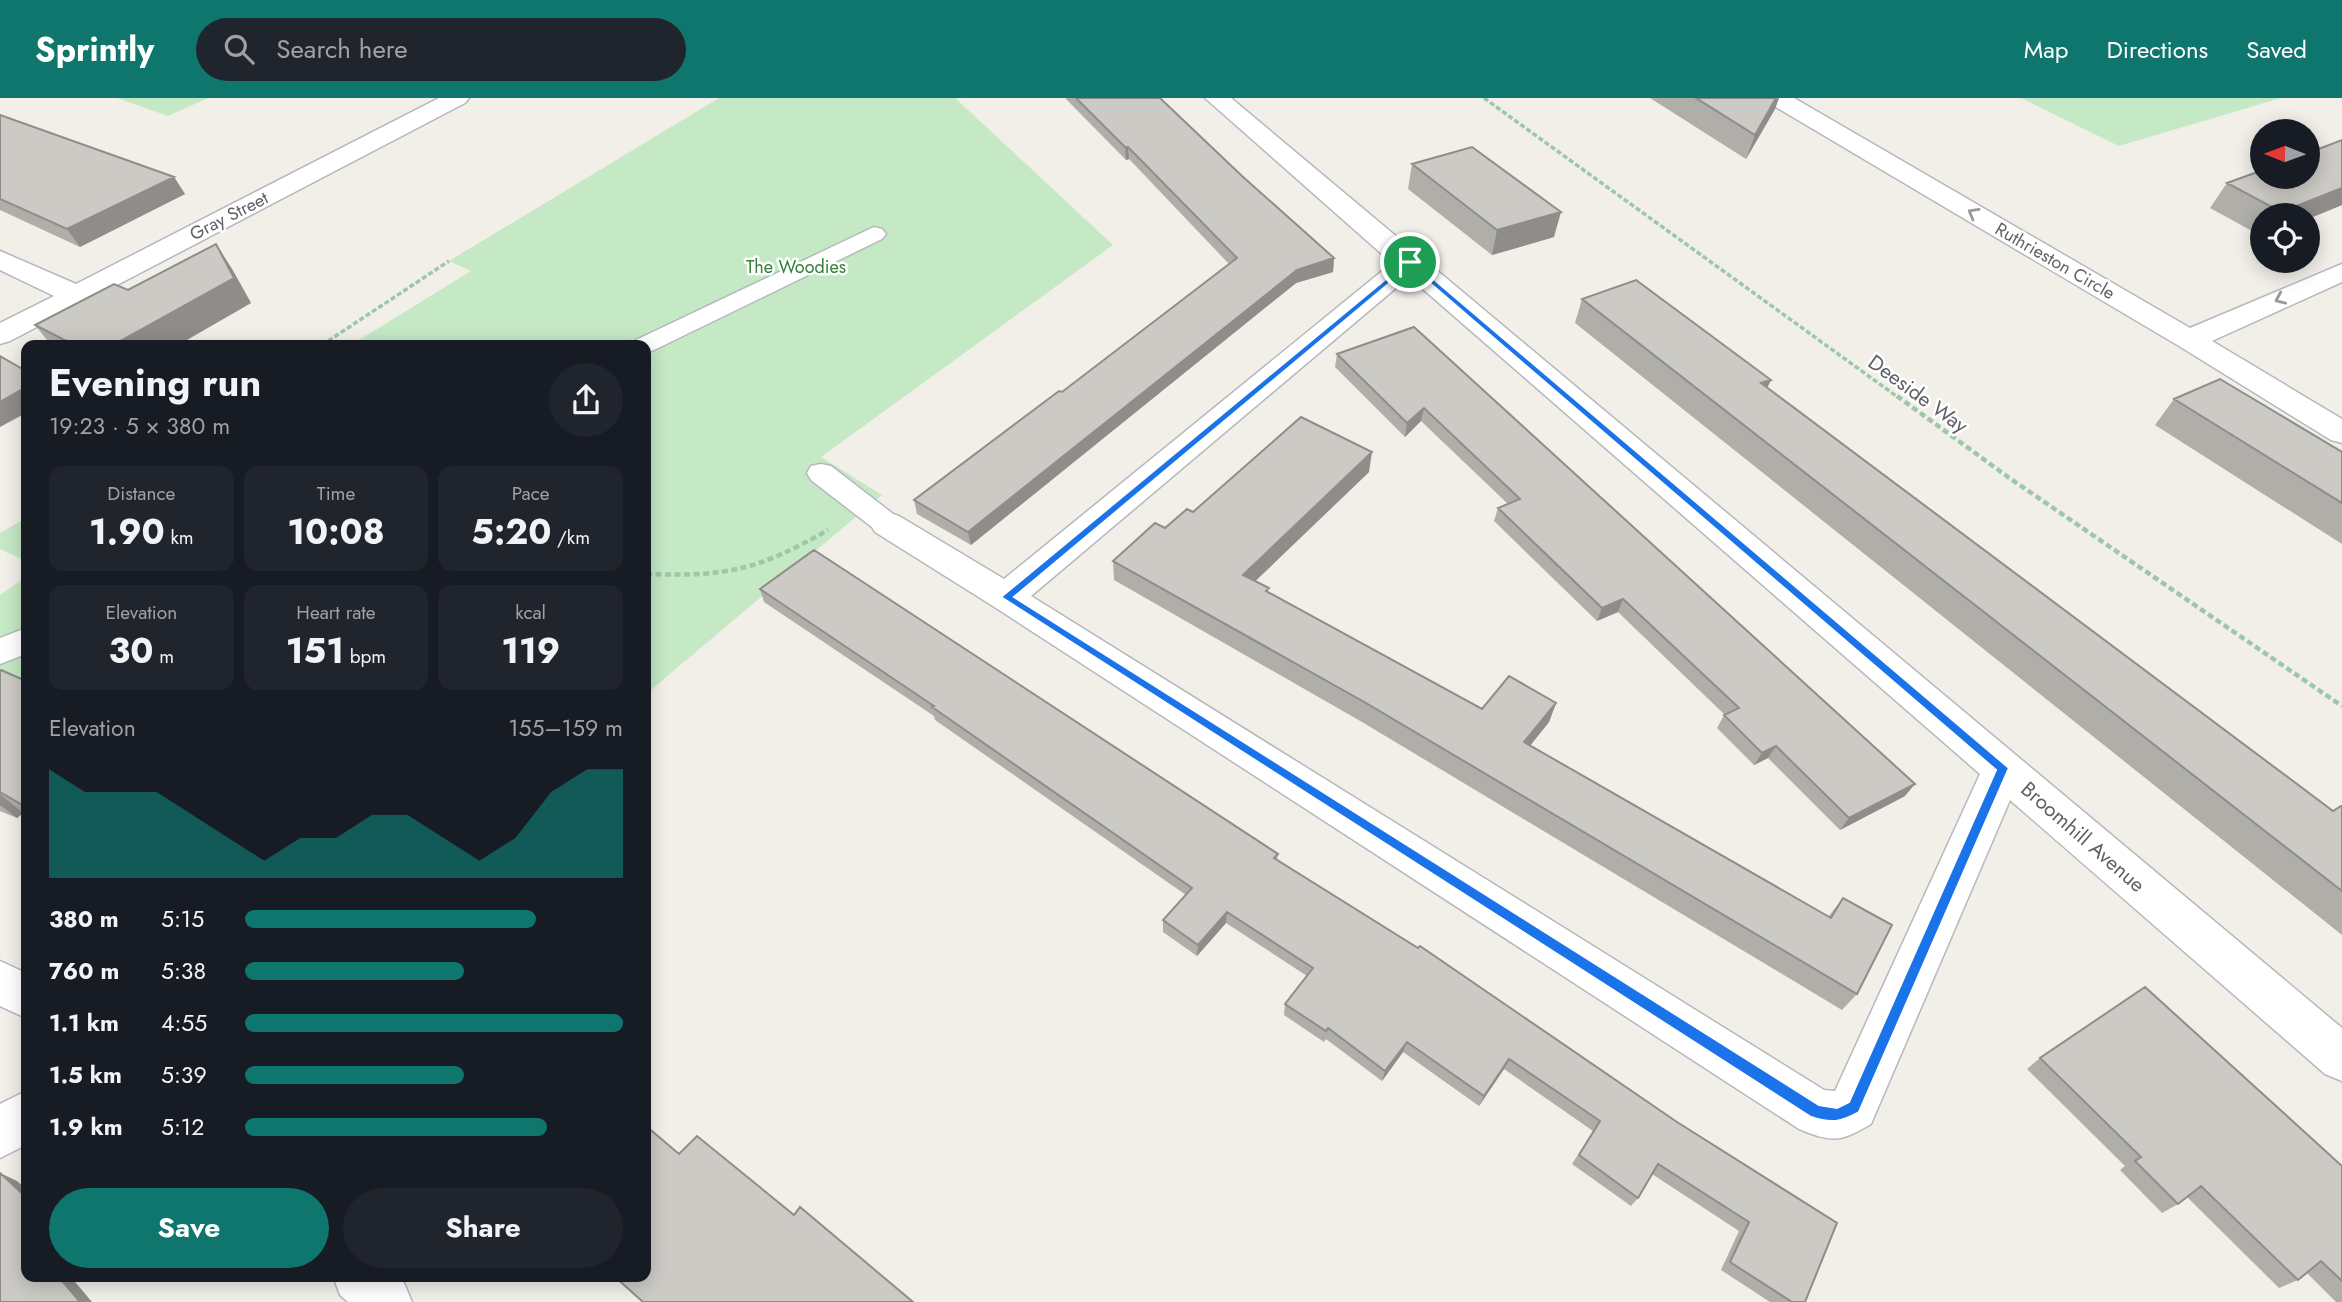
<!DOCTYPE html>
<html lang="en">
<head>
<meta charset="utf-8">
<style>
	:root { --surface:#171b24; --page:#20242c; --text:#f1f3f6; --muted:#9ea1a6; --accent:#0f766e }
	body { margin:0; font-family:Jost,sans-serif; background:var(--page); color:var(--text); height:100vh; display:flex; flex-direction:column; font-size:26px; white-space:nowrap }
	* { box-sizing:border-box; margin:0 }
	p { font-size:23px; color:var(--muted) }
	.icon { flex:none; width:38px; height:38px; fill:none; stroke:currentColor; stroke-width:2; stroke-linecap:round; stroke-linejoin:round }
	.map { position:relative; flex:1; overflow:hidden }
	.drawer { position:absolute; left:21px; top:242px; width:630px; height:942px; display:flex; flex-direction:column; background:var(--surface); border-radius:14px; box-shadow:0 4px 18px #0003 }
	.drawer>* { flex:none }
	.needle { width:46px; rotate:271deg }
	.buttons { position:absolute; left:2250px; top:21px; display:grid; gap:14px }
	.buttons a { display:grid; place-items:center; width:70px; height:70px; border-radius:50%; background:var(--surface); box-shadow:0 4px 18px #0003; font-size:35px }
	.pin { position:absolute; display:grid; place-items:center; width:60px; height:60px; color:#fff; margin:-30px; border:4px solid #fff; border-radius:50%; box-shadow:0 2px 7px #0007 }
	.round { display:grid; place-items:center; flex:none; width:74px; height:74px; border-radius:37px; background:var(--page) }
	.overview { display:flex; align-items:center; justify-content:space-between; height:119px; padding:0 28px }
	h1 { font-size:38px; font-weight:700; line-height:52px }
	.metrics { display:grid; grid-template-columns:repeat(3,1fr); gap:10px; height:119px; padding:7px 28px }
	.metrics div { display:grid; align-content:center; border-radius:14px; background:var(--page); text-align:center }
	.metrics b { font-size:35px; font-weight:700 }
	.metrics small { font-size:19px; font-weight:400 }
	.metrics p { font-size:19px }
	.chart { height:196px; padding:14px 28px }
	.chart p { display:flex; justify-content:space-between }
	.chart svg { width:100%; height:126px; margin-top:7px; fill:var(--accent); opacity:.7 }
	.cta { display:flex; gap:14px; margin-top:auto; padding:14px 28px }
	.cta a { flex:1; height:80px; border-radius:42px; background:var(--accent); color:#fff; font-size:28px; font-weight:700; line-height:80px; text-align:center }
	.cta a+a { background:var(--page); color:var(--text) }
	ul { padding:0 28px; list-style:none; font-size:23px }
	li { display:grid; grid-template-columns:112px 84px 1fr; align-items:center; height:52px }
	li i { height:18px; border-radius:9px; background:var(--accent) }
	header { display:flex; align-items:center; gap:42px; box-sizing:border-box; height:98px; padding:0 35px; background:var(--accent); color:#fff }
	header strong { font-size:33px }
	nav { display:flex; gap:38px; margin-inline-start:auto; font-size:24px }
	.search { width:490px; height:63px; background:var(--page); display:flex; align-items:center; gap:18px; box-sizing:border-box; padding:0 24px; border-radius:38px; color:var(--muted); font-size:26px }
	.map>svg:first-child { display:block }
</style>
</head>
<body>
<header>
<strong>Sprintly</strong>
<div class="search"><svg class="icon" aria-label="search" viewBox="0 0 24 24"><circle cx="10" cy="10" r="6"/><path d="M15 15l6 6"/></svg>Search here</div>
<nav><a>Map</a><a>Directions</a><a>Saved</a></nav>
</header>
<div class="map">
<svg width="2342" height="1204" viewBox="0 0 2342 1204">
	<rect width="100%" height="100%" fill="#f1efe8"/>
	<path fill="#c5e8c5" d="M117,0H208L168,18Z
		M719,0H955L1113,147L821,359L882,397L646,596V247H351L471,173L449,163Z
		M2021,0H2281L2119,48Z
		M26,420V463L0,451V435Z
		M26,479V580L0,599V497Z"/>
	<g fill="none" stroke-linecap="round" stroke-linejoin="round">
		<g stroke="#b5b8bc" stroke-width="3">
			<path id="service" d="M874,129L882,131L886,136L882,141L654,252L646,255V247H632L636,242Z
				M821,366L831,368L897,419L902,426L897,433L887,436L877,433L811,382L807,375L811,368Z
				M26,530V556L0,566V540Z"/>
		</g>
		<g stroke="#b5b8bc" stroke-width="3">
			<path id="minor" d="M439,0H469L465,5L10,243L0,246V225L54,198L0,172V153L76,186Z
				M1205,0H1231L2342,930V983L2325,976L2010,702L1871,1026C1840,1044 1833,1045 1799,1031L993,508L875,434L870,426L875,418L887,414L899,418L1004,481L1392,165ZM1409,179L1980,676L1835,993L1824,992L1031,498Z
				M1765,0H1794L2190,230L2342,166V184L2212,243L2342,321V345L2331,342L2179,248L1769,5Z
				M26,993V1047L0,1060V1006Z"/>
		</g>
		<g stroke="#b5b8bc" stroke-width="3">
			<path id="tertiary" d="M0,863L26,875V920L0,908Z
				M333,1178H396L404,1185L412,1204H348L340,1197Z"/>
		</g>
		<path stroke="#9cc7a9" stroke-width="3.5" stroke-dasharray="5 2.5" stroke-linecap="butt" d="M1484,0L1899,300
			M322,247L449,163"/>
		<path stroke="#9cc7a9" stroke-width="4.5" stroke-dasharray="6 3.5" stroke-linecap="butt" d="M1897,298L2008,379L2342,608
			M646,476C726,479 758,472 828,432"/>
		<use href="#service" fill="#fff" fill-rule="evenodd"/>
		<use href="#minor" fill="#fff" fill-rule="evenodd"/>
		<use href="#tertiary" fill="#fff" fill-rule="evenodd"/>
	</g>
	<path fill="#afaea9" d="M1065,0H1160L1242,78L1334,160L1333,174L1296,185L971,447L917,416L914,402L1062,294L1229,166L1129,61L1126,62Z
		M1650,0H1779L1775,11L1746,61Z
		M0,17L174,79L185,96L80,149L0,112Z
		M2342,42V107L2308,121V117H2263V139L2210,110L2227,85Z
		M1412,66L1554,139L1492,157L1408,91Z
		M216,146L232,171L251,205L178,247H51L35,227L128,192Z
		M1582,201L1767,290L2333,713L2342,709V837L1575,225Z
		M1414,229L1905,698L1840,732L1768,660L1754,667L1717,630L1724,617H1725L1618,514L1597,523L1494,423L1498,410L1508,406L1421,323L1405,339L1335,269L1337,256Z
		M2174,301L2342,354V446L2155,327Z
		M1369,374L1255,483L1268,494L1482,611L1556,605L1549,624L1530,647L1828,819L1843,800L1857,896L1842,912L1362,624L1114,482L1113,463L1165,430L1193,414Z
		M760,491L1278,756L1277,762L1677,1024L1805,1204H1770L1721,1172L1739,1133L1652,1076L1638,1100L1631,1108L1572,1066L1593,1033L1504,971L1479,1008L1403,954L1382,983L1326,941L1324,944L1284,917L1285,906L1307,878L1226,825L1197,858L1163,834V822L1186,797L935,622L934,618L764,504Z
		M0,573L26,583V716L23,715L17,720L0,713Z
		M2040,960L2342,1068V1204H2336L2307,1175L2298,1182L2279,1190L2187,1099L2178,1106L2162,1115L2120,1072L2125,1068L2027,971Z"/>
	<path fill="#8f8d8a" d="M1776,0H1779L1775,11L1746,61L1755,37Z
		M1125,49H1128L1129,61L1126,62Z
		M174,79L185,96L80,149L67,131Z
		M2342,90V107L2308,121V117H2279L2281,114Z
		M1561,114L1554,139L1492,157L1497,132Z
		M216,146L232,171L251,205L178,247H113Z
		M1334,160L1333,174L1296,185L971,447L968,434L1297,172Z
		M1771,282L1760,305L1761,285Z
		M26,289V315L0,329V304Z
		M1424,310L1421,323L1405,339L1407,325Z
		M1372,354L1369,374L1242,496L1243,477Z
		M1623,501L1618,514L1597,523L1602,510Z
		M1556,605L1549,624L1518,663L1524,644Z
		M1776,648L1768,660L1754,667L1762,655Z
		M1915,686L1905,698L1840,732L1849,720Z
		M0,696L23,715L17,720L0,707Z
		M1227,814L1226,825L1197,858L1198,847Z
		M1407,944L1403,954L1382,983L1385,973Z
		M1509,961L1504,971L1479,1008L1484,998Z
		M0,1075L17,1083L26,1091V1099Z
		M58,1178H70L92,1204H80Z"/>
	<path fill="#cccac5" stroke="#8f8d8a" stroke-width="2" d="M1076,0H1160L1242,78L1334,160L1297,172L968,434L914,402L1059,293L1062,294L1237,160L1128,49H1125Z
		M1696,0H1776L1755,37Z
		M0,17L174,79L67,131L0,101Z
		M2342,42V90L2281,114L2227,85L2263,72V79H2308V55Z
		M1472,49L1561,114L1497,132L1412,66Z
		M216,146L234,180L113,247H74L35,227L114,186L128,192Z
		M1636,182L1771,282L1761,285L2333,713L2341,708L2342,709V793L1582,201Z
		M1414,229L1915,686L1849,720L1776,648L1762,655L1724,617L1739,610L1623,501L1602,510L1498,410L1520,401L1424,310L1407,325L1337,256Z
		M0,258L26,273V289L0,304Z
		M2220,281L2342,354V405L2174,301Z
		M1301,319L1372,354L1243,477L1269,490L1266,493L1482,611L1509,578L1556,605L1524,644L1831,820L1843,800L1892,827L1857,896L1366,605L1113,463L1155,425L1165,430L1187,411L1193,414Z
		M814,452L1278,756L1274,760L1418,850L1420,848L1677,1024L1837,1125L1805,1204H1792L1730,1164L1749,1124L1658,1066L1638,1100L1579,1057L1600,1023L1509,961L1484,998L1407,944L1385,973L1328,930L1326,933L1285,906L1313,870L1227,814L1198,847L1163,822L1192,790L932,609L934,608L760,491Z
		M1,572L26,583V709L0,694V573Z
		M2145,889L2342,1068V1183L2321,1163L2298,1182L2201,1088L2178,1106L2135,1063L2141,1059L2040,960Z
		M646,1028L679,1056L697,1038L794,1117L800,1109L913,1204H643L614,1178H646Z
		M0,1075L26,1099V1178H58L80,1204H0Z"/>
	<defs><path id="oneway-chevron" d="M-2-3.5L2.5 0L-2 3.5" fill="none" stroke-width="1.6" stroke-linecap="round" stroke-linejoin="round" transform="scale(1.75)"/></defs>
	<g stroke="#979a9d">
		<use href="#oneway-chevron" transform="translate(1973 115) rotate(-150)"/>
		<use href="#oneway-chevron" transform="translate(2280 201) rotate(156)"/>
	</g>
	<path fill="#1a73e8" stroke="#fff" stroke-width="2" fill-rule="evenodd" d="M1410,161L2009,670L1859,1014C1841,1024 1831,1026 1811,1019L1001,499ZM1410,168L1996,672L1849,1004L1837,1010L1819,1007L1014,499Z"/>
	<g text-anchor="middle" stroke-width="5" stroke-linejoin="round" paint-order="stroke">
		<g font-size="18" fill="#5f6368" stroke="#fff">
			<text transform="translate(229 118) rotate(-27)" y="6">Gray Street</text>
			<text transform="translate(2055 163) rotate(30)" y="6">Ruthrieston Circle</text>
		</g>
		<g font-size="18" fill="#348238" stroke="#fff">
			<text x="796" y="175">The Woodies</text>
		</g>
		<g font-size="21" fill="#5f6368" stroke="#fff">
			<text transform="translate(1918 296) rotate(36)" y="7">Deeside Way</text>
			<text transform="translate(2083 739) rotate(41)" y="7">Broomhill Avenue</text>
		</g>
	</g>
</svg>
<div class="buttons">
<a><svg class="needle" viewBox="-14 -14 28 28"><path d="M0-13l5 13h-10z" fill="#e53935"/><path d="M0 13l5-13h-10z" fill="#9ea1a6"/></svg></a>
<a><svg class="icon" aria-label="locate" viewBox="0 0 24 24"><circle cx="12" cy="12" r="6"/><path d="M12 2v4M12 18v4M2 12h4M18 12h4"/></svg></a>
</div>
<div class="pin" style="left:1410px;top:164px;background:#1e9e55"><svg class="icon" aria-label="arrive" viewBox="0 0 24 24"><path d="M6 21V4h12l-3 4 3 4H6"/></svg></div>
<section class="drawer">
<div class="overview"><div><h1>Evening run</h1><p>19:23 · 5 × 380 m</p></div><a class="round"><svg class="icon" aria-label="share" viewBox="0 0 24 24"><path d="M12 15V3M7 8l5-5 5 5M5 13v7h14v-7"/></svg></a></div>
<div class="metrics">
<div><p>Distance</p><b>1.90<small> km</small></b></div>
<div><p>Time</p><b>10:08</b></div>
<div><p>Pace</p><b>5:20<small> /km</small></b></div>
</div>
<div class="metrics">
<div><p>Elevation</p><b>30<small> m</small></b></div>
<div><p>Heart rate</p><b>151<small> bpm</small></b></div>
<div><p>kcal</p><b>119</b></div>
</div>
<div class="chart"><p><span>Elevation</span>155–159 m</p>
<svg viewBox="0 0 160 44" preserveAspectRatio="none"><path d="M0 44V6L10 14L20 14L30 14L40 22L50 30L60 38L70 30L80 30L90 22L100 22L110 30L120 38L130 30L140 14L150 6L160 6V44z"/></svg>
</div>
<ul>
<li><b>380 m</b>5:15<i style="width:77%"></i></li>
<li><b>760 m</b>5:38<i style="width:58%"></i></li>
<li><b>1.1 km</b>4:55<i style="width:100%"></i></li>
<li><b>1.5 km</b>5:39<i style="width:58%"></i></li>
<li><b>1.9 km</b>5:12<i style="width:80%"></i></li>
</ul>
<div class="cta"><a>Save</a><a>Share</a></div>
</section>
</div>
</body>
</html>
